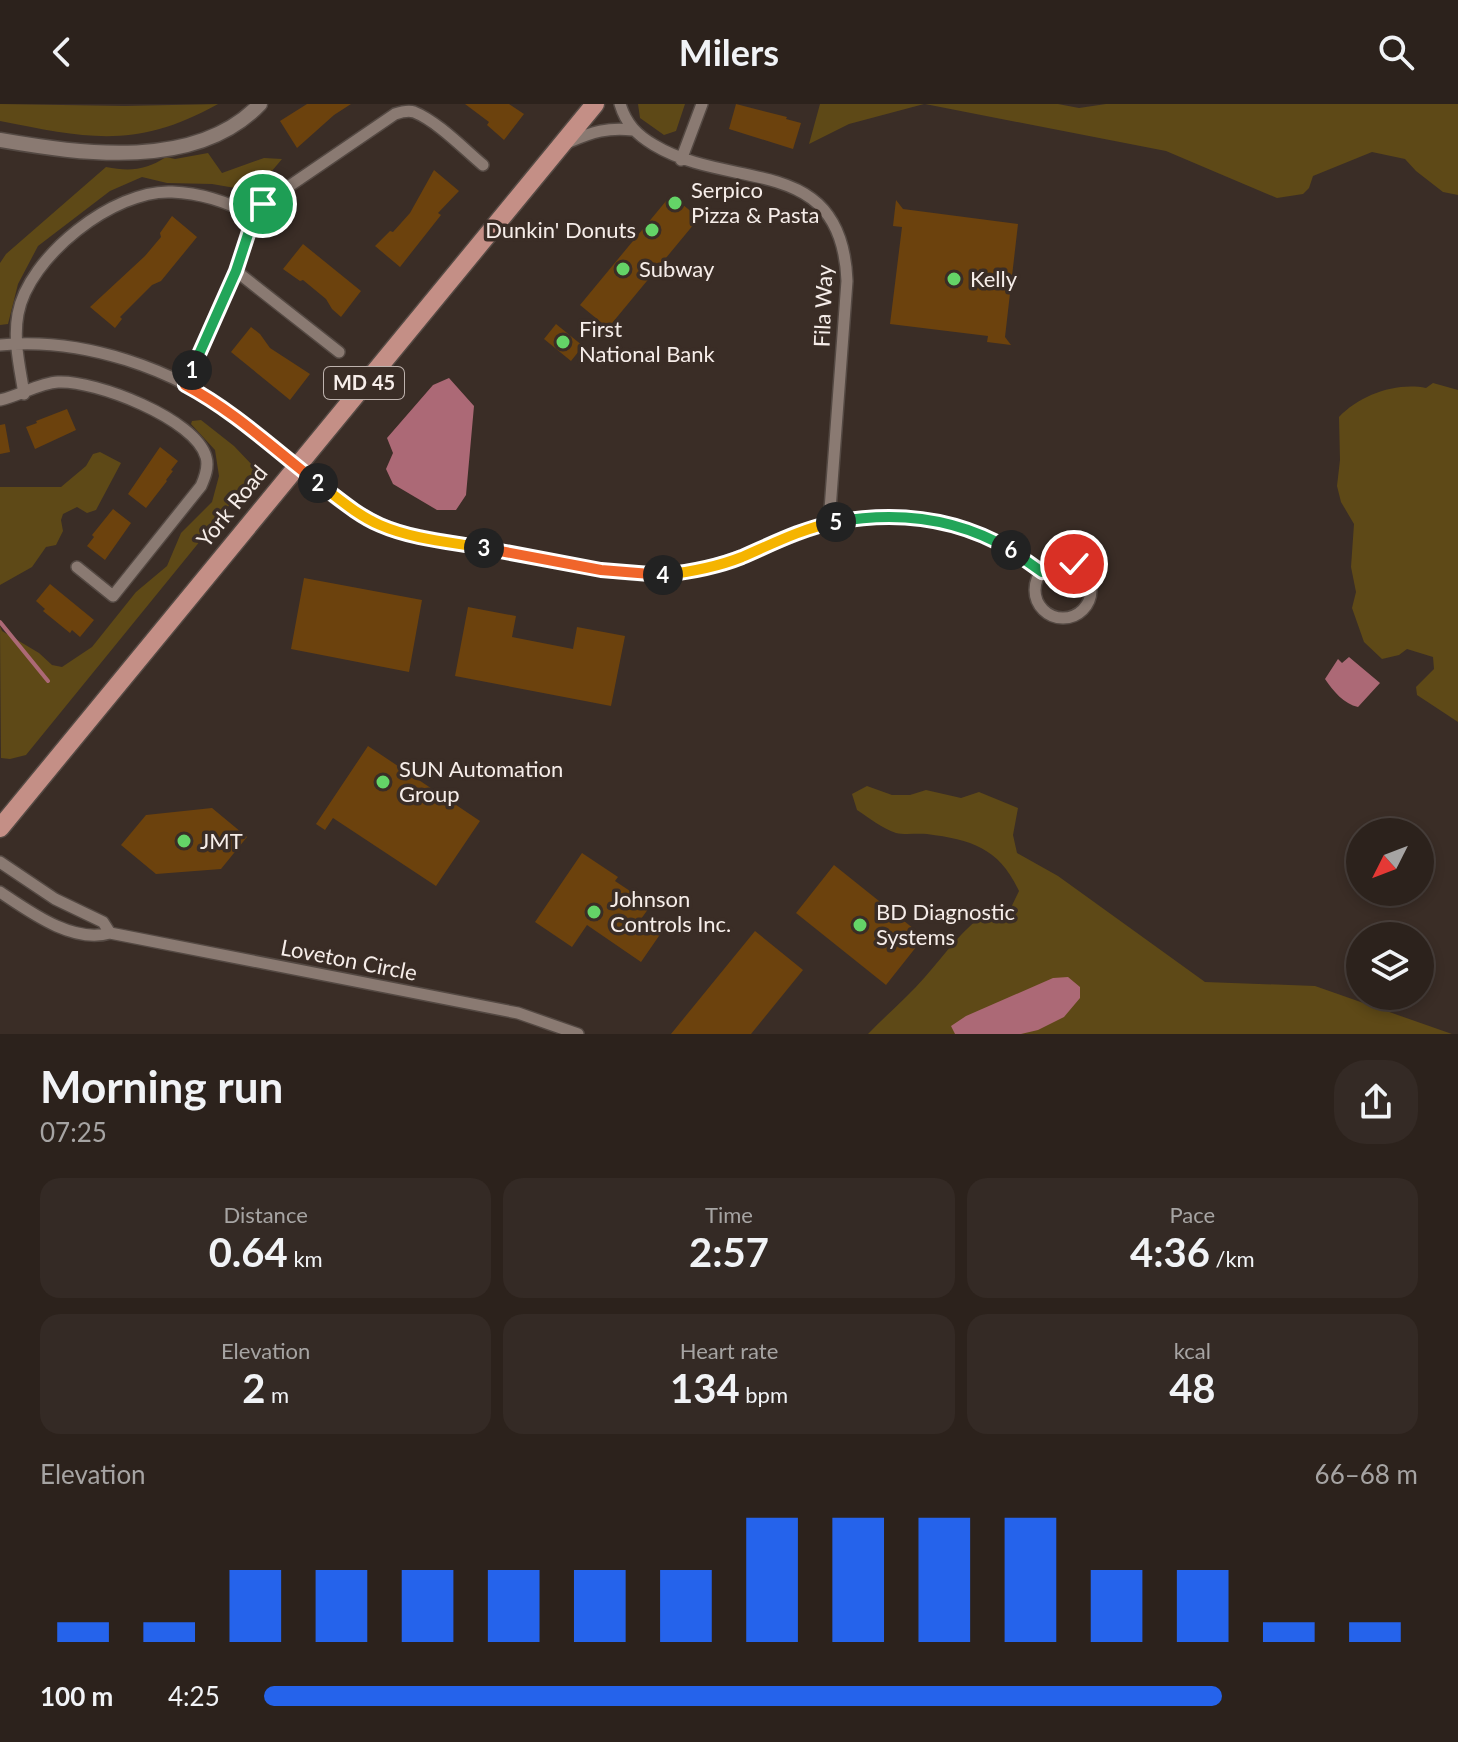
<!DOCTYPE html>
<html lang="en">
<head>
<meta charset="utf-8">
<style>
	:root { --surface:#2c221c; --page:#342a25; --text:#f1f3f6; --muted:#a6a4a3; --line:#483f3b; --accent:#2563eb }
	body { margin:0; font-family:Lato,sans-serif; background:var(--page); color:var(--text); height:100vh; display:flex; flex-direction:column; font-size:30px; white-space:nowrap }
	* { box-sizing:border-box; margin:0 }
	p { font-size:26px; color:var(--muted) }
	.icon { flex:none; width:44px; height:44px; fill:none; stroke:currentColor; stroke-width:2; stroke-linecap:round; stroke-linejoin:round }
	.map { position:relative; height:930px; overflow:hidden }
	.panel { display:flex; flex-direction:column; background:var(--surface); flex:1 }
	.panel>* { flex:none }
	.needle { width:52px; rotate:228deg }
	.controls { position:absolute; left:1346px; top:714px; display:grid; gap:16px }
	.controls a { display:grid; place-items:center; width:88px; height:88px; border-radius:50%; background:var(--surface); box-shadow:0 4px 12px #0003,0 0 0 2px var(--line); font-size:40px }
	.pin { position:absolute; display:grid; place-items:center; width:68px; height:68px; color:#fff; margin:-34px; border:4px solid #fff; border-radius:50%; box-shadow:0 2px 8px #0007 }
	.km { position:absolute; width:40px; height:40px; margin:-20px; border-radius:50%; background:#222; color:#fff; font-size:22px; line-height:40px; text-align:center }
	.round { display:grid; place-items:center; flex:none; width:84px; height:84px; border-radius:32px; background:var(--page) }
	.headline { display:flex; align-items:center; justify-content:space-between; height:136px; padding:0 40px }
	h1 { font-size:44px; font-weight:700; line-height:60px }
	.metrics { display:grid; grid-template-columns:repeat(3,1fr); gap:12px; height:136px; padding:8px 40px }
	.metrics div { display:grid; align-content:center; border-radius:20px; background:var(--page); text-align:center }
	.metrics b { font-size:40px; font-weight:700 }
	.metrics small { font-size:22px; font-weight:400 }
	.metrics p { font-size:22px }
	.chart { height:224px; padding:16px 40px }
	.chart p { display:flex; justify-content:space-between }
	.chart svg { width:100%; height:144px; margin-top:8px; stroke:var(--accent); stroke-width:6 }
	ul { padding:0 40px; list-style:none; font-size:26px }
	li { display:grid; grid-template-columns:128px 96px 1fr; align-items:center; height:60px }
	li i { height:20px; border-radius:10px; background:var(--accent) }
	header { display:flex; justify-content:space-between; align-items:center; height:104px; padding:0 40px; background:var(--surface); font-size:36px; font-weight:700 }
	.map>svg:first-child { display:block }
</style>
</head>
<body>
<header><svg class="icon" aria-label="back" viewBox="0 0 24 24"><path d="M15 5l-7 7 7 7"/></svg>Milers<svg class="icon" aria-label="search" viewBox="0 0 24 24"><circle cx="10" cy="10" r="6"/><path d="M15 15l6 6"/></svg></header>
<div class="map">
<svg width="1458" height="930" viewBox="0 0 1458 930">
	<rect width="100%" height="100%" fill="#3a2d26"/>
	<path fill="#5e4917" d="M0,0L125,2L218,0C136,46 87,34 0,17Z
		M638,0H685L676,27L664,31L640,14Z
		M820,0H924L849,20L809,40Z
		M925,0H1058L1079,4L1106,0H1458V91L1443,88L1416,67L1405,55L1372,48L1313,72L1309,84L1303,90L1277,94L1166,47Z
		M208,49L222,69L264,54L282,55L266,74L241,85L212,80L167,79L142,73L110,87L38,142L18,180L8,220L0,221V159L6,150L106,63C130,68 146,66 166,53L175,55Z
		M1433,279L1458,286V618L1417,591L1416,583L1434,565L1433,553L1407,545L1399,551L1382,555L1364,538L1352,504L1356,488L1351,463L1354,420L1341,398L1337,382L1340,356L1339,313C1360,291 1396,278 1426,284Z
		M201,316L234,342L254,363L253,372L26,651L10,655L1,654L0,522L2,527L39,549L52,561L62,563L92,543L136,488L167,462L181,429L212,398L219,372L215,346L191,320L192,317Z
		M100,348L121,359L96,406L87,409L77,403L63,410L61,416L63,427L56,441L46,443L32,463L0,481V383H61L86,362L93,350Z
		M867,682L892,691H910L926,686L961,694L979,688L1018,704L1013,731L1017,749L1058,772L1205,878L1315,882L1452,930H868C886,911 908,893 925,873C946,849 963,824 990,806L1007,812L1019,787C999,744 972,736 927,730C917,729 905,731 896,729C882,724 869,714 857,706L852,690Z"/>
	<path fill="#ac6976" d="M449,274L474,302L466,391L456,406H437L393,380L386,365L393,349L387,334L433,281Z
		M1349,553L1380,579L1358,603C1344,600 1333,587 1325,575L1338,555L1342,559Z
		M1068,873L1080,883V894L1064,913L1038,926L1021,930H955L951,922L966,912L1053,874Z"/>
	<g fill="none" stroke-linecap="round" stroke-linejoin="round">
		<path stroke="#ac6976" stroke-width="4" d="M0,518L48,577"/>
	</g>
	<path fill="#6c420d" d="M307,0H351L334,11L297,44L280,17Z
		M465,0H509L524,10L504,36L487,21L489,18Z
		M736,0L787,13L786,15L801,19L793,45L729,25Z
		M434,66L459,87L438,109L441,111L400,163L375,142L390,127L393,128L410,109Z
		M671,91L699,114L608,224L580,201Z
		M896,96L903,105L1018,120L1005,233L1011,241L987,238L988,232L890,220L902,123L893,122Z
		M172,112L197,133L161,177L152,181L120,213L122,215L115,224L90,203L145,152L161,133L160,129Z
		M303,140L361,187L341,213L332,205L326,195L303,176L300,177L283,165Z
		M556,220L583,242L571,257L544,235Z
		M251,223L260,230L270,244L310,270L290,296L231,248Z
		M67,305L76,326L35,345L26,323L37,319L36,317Z
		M5,320L10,348L0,350V321Z
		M160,343L178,357L171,366L173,367L166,376L167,377L146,404L128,390Z
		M113,405L131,419L105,456L87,442L94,433L92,431Z
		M304,474L422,496L409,568L291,545Z
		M50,480L94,516L80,533L72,526L70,529L43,507L45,505L36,497Z
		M468,503L516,512L512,533L573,545L577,523L625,532L611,602L455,572Z
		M368,642L480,717L436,782L333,714L325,726L316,720Z
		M212,704L247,733L221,765L156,770L121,741L146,711Z
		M582,749L618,773L615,777L651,801L641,815L661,829L641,858L587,821L572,843L535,818Z
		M834,761L924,833L886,881L796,809Z
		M755,827L803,866L751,930H671Z"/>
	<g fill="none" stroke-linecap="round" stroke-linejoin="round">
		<g stroke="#544943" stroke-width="14">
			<path id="minor" d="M620,0C626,20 637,31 654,41C732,88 842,48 847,177L829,419
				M569,38C592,28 608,23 633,26
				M681,56L702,0
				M236,167L339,248
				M0,241C82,233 175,264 239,315C292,357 342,413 409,430C457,439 505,448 553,457C589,464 625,472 662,471C713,468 759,444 807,427C891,396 972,415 1042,468
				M185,281L236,167L254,112L263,100L395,10C401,8 408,6 414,8C437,17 464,45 483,61
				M24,290C20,264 13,237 18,210C28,153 114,85 172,88C202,89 228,98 254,112
				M0,296C19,292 39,279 58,278C95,276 196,315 206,353C209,363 205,373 201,382L113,492L77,463
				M1035 486a28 28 0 1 1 56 0a28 28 0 1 1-56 0Z
				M0,758L55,795L103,818L110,829C73,840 30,808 0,788
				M110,829L518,909L578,930"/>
		</g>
		<g stroke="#544943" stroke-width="17">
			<path id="tertiary" d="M0,36C81,50 197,67 260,0"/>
		</g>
		<g stroke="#544943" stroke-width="21">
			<path id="primary" d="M0,724L595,0"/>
		</g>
		<use href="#minor" stroke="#8a7a72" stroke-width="11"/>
		<use href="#tertiary" stroke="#8a7a72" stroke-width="14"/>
		<use href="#primary" stroke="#c48f86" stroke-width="18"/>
	</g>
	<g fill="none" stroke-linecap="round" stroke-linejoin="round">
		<g stroke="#fff" stroke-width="16">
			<path id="split-1" d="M192,266L236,167L254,112L263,100"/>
		</g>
		<g stroke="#fff" stroke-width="16">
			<path id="split-2" d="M192,266L185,281C234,307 274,345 318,379"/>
		</g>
		<g stroke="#fff" stroke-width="16">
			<path id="split-3" d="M318,379C338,394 357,411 380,421C412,435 450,438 484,444"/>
		</g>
		<g stroke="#fff" stroke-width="16">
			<path id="split-4" d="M484,444L601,466L663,471"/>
		</g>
		<g stroke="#fff" stroke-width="16">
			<path id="split-5" d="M663,471C690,468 717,463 742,453C772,440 803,424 836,418"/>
		</g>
		<g stroke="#fff" stroke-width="16">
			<path id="split-6" d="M836,418C897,407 957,414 1011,446"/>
		</g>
		<g stroke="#fff" stroke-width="16">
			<path id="split-7" d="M1011,446L1042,468L1056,459L1074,460"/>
		</g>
		<use href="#split-1" stroke="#22a559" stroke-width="10"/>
		<use href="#split-2" stroke="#f0652b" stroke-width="10"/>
		<use href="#split-3" stroke="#f5b400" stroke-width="10"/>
		<use href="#split-4" stroke="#f0652b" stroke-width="10"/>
		<use href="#split-5" stroke="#f5b400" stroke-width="10"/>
		<use href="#split-6" stroke="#22a559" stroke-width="10"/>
		<use href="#split-7" stroke="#22a559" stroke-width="10"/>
	</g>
	<g fill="#64d467" stroke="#3a2d26" stroke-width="3">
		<circle cx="675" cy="99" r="8"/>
		<circle cx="652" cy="126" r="8"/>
		<circle cx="623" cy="165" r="8"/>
		<circle cx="954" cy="175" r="8"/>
		<circle cx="563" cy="238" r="8"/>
		<circle cx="383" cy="678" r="8"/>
		<circle cx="184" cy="737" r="8"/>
		<circle cx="594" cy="808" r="8"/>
		<circle cx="860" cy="821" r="8"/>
	</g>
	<g text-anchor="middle" stroke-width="7" stroke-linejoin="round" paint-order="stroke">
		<rect fill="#3a2d26" stroke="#beb3ae" stroke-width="2" x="324" y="263" width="80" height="32" rx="6"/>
		<g font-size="20" font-weight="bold" fill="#f6ede9">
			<text x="364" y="286">MD 45</text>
		</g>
		<g font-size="22" fill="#f6ede9" stroke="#3a2d26" text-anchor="start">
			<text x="691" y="94">Serpico<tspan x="691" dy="25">Pizza &amp; Pasta</tspan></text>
			<text x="636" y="134" text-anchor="end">Dunkin' Donuts</text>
			<text x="639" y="173">Subway</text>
			<text x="970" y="183">Kelly</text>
			<text x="579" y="233">First<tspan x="579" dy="25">National Bank</tspan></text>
			<text x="399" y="673">SUN Automation<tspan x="399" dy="25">Group</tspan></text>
			<text x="200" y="745">JMT</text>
			<text x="610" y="803">Johnson<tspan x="610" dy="25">Controls Inc.</tspan></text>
			<text x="876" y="816">BD Diagnostic<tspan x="876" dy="25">Systems</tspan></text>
		</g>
		<g font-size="22" fill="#f6ede9" stroke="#3a2d26">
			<text transform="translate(823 202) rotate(-88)" y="8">Fila Way</text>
			<text transform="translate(232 402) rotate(-51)" y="8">York Road</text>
			<text transform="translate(349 856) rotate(11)" y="8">Loveton Circle</text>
		</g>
	</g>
</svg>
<div class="controls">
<a><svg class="needle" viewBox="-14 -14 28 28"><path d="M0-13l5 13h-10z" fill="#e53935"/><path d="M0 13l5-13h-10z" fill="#a6a4a3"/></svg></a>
<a><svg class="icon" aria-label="layers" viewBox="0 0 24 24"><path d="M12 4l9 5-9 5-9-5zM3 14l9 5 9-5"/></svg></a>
</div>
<div class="pin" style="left:263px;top:100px;background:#1e9e55"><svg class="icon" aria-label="arrive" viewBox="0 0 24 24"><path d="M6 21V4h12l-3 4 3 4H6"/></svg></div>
<div class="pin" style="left:1074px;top:460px;background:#d93025"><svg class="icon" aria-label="check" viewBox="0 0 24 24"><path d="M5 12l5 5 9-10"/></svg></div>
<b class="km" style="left:192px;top:266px">1</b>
<b class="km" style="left:318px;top:379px">2</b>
<b class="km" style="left:484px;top:444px">3</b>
<b class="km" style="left:663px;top:471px">4</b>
<b class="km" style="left:836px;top:418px">5</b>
<b class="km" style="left:1011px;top:446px">6</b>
</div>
<section class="panel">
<div class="headline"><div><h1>Morning run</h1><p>07:25</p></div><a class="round"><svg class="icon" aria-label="share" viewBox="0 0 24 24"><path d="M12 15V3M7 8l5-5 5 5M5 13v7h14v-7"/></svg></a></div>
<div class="metrics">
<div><p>Distance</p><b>0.64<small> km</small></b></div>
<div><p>Time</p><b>2:57</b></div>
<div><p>Pace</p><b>4:36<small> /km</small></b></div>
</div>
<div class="metrics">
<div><p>Elevation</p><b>2<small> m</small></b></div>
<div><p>Heart rate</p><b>134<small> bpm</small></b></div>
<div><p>kcal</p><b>48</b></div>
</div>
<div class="chart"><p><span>Elevation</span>66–68 m</p>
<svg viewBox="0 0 160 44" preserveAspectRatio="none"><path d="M5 44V38M15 44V38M25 44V22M35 44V22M45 44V22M55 44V22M65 44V22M75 44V22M85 44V6M95 44V6M105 44V6M115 44V6M125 44V22M135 44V22M145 44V38M155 44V38"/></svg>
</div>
<ul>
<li><b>100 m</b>4:25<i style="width:83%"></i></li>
</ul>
</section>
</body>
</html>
